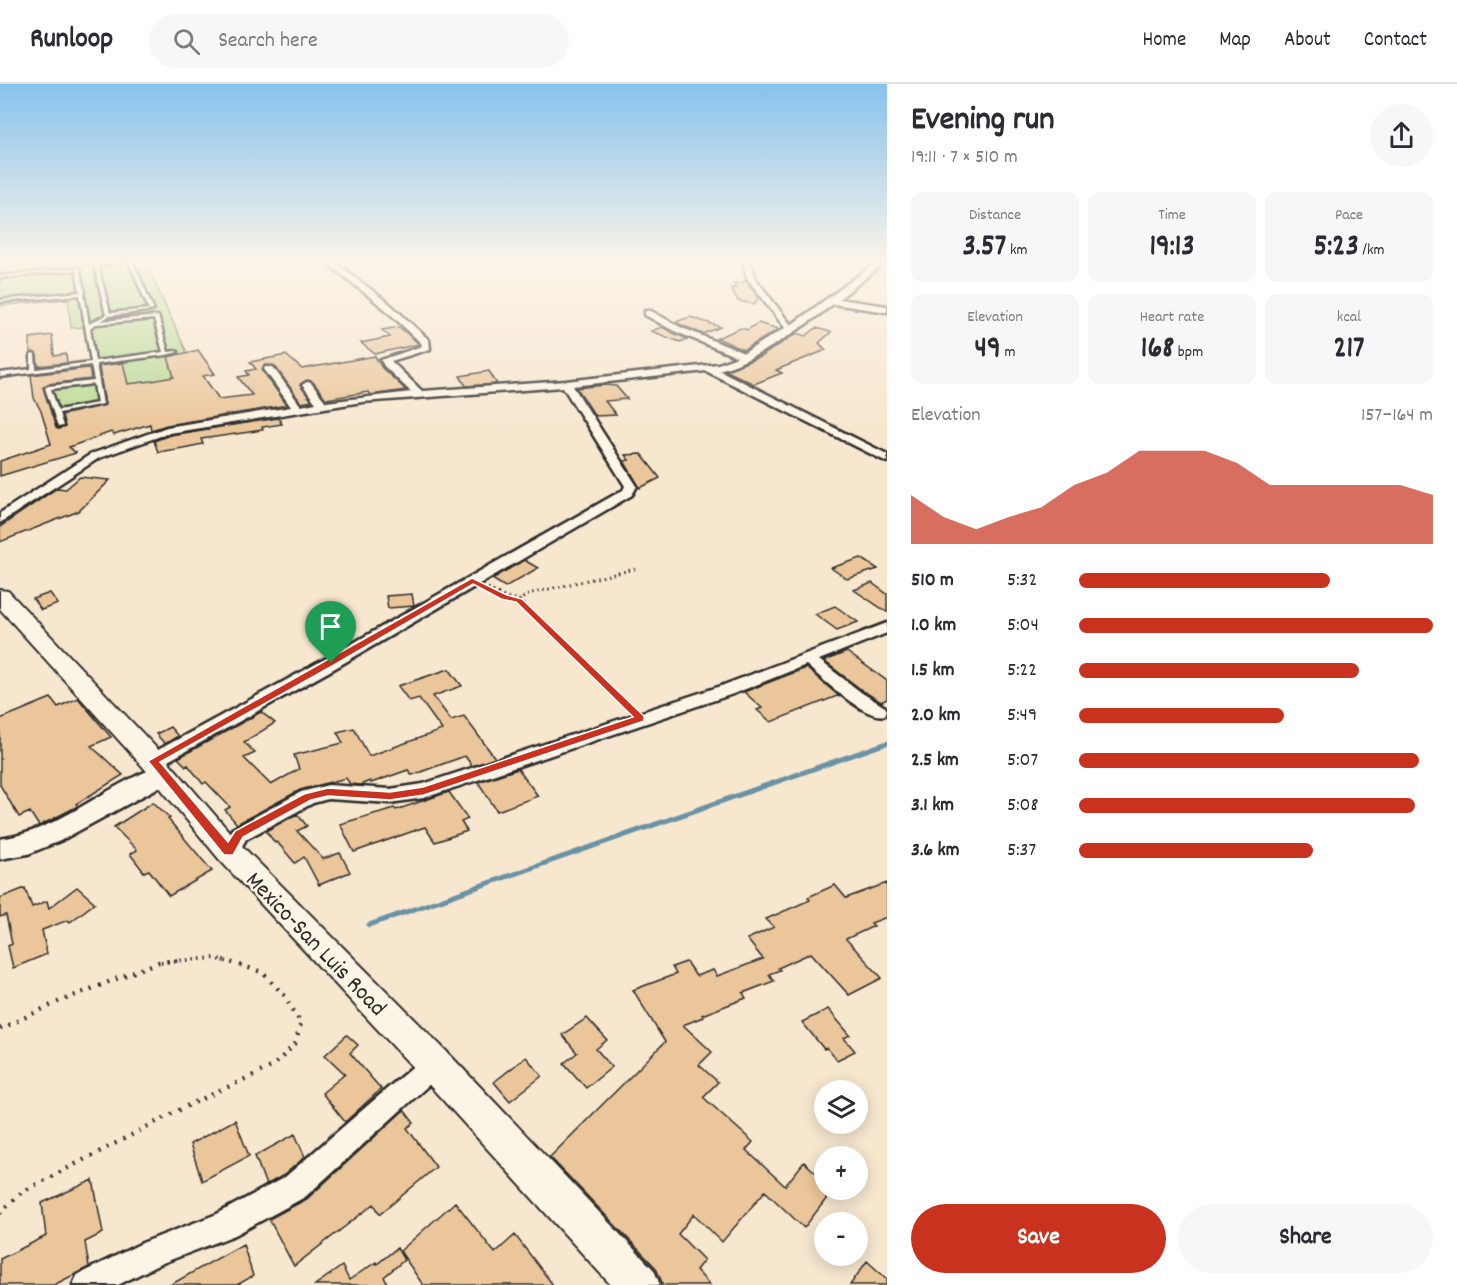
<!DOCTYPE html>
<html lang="en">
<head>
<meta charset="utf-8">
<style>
	:root { --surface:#fff; --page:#f7f7f7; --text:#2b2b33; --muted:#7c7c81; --line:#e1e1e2; --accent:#c8321e }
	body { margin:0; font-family:Dekko,sans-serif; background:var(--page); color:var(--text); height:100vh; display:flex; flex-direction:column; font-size:22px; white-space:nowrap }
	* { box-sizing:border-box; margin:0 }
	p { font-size:20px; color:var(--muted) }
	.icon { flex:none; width:33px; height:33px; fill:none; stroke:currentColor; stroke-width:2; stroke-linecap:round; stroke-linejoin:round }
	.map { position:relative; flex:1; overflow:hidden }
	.details { display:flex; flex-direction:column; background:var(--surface); width:570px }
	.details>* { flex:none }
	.controls { position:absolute; left:814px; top:996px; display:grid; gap:12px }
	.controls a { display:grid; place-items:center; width:54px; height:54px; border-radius:50%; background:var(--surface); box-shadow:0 3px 15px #0003; font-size:30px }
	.pin { position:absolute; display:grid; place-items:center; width:51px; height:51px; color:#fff; margin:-62px -26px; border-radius:50% 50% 50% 0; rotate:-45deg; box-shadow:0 0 6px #0007 }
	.pin .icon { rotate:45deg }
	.round { display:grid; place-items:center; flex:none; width:63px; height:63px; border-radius:32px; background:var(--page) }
	.head { display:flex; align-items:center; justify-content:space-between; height:102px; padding:0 24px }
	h1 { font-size:33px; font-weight:800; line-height:45px }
	.figures { display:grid; grid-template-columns:repeat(3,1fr); gap:9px; height:102px; padding:6px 24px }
	.figures div { display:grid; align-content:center; border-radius:12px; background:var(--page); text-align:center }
	.figures b { font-size:30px; font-weight:800 }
	.figures small { font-size:16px; font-weight:400 }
	.figures p { font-size:16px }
	.chart { height:168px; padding:12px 24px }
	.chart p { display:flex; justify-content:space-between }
	.chart svg { width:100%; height:108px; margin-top:6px; fill:var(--accent); opacity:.7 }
	.button { display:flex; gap:12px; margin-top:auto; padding:12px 24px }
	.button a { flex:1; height:69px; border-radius:36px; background:var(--accent); color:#fff; font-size:24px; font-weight:800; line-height:69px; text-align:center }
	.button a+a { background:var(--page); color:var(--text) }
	ul { padding:0 24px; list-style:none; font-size:20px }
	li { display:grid; grid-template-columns:96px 72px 1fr; align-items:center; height:45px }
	li i { height:15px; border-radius:8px; background:var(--accent) }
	header { display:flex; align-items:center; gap:36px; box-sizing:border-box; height:84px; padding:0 30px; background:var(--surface); border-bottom:2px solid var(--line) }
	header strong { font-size:28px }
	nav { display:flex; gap:33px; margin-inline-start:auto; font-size:21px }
	.search { width:420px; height:54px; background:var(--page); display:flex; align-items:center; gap:15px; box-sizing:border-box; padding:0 21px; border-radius:33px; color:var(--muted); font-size:22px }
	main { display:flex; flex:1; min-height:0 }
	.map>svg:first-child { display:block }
</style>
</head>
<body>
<header>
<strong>Runloop</strong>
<div class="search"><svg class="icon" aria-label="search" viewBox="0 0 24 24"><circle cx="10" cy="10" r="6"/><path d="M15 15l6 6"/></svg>Search here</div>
<nav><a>Home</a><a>Map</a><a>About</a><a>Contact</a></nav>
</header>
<main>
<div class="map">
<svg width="887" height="1201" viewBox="0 0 887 1201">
	<rect width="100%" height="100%" fill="#f7e7cf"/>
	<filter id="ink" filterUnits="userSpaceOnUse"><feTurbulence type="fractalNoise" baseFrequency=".0167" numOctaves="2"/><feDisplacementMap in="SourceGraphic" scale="12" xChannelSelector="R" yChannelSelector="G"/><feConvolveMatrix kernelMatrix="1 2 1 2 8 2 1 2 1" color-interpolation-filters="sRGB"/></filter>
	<g filter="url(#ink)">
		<path fill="#b9da94" stroke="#728260" stroke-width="1.5" d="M0,178H74L81,181L135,178L138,186H149L199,295L121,328L67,343L49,304L94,299L86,243L71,244L68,215L0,222Z"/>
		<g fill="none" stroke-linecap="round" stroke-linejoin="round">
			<path stroke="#6b92a5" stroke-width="5" d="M369,841L887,659"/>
		</g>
		<path fill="#ebc69b" stroke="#2b2b2b" stroke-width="1.5" d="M746,196L759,214L754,220L738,217L731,204H736L734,199H742Z
			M690,233L721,243L703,250L675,238Z
			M758,239L779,245L744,266L717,254L741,244L747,246Z
			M399,243L419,260L375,270L361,259L390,253L382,246Z
			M662,243L673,249L688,255L680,258L651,247Z
			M816,244L831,248L819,259L826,266L776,286L782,289L754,300L725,286L760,273L797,249L806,252Z
			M52,251L54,272L66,270L67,279L38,282L37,271L34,268L30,269V254Z
			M198,266L215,290L203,292L219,315L252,311L238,293L249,291L246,287L256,285L250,278L286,271L302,285L375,272L382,284L406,306L370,311L368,308L326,315L313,298L308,296L300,301L312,317L301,319L275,282L265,281L262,286L287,321L167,341L151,346L150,340L114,351L111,348L69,363L76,369L0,392V377L51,360L41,327L34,314L31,291L89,284L91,295L48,300L43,303L56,344L58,345L65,343L62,331L105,321L99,282L123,279L128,300L152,297L174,293L168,273Z
			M489,287L497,300L466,302L460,292Z
			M605,301L616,302L627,315L605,317L616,331L595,332L577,304Z
			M278,334L282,340L262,343L263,346L201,355L203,360L183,364L158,368L154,357L170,351Z
			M641,370L660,394L640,404L624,377L629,376L625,371Z
			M80,393L110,396L79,427L0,458V443L57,404L66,405Z
			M861,474L878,485L847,495L831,484Z
			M524,476L538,484L505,503L492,495Z
			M872,499L887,510V528L854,506Z
			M50,509L58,520L41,526L33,515Z
			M412,510L414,522L388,524L386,512Z
			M835,522L858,538L837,546L815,530Z
			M847,568L887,597V615L881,618L863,607L824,577Z
			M806,584L840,613L837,612L771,638L757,626L762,624L744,608Z
			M449,585L462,602L433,612L451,636L464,632L495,674L472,682L465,672L412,691L408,686L371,699L370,697L360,701L350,700L346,694L327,699L300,706L237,740L225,726L230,723L206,698L203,700L188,681L186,682L178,674L261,628L275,639L244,658L255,669L244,674L271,701L299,685L294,671L343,659L337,648L354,644L369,672L442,646L419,614L409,617L398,602Z
			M51,614L58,623L78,614L111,653L91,662L123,691L76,720L78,722L39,742L30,728L19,733L0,701V635Z
			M170,643L178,652L165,660L156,650Z
			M518,685L538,712L497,727L478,698Z
			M449,708L468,735L461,738L467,747L435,758L425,743L354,768L340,740L394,724L396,726Z
			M153,718L170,734L168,735L212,787L169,812L149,786L144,788L130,770L137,766L114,743Z
			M297,730L307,742L297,747L323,775L340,769L350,788L319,801L304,773L295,779L277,758L275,759L266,747Z
			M887,799V833L871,839L874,842L846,855L882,894L849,911L811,869L778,884L780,886L769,890L774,897L743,909L746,914L702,931L703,933L683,941L712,968L699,981L718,998L703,1013L753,1058L746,1066L785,1102L804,1078L825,1097V1106H833L804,1144L765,1107L722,1158L694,1130L678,1150L704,1176L696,1186L710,1201H663L656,1184L550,1073L665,958L633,906L676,890L672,883L686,878L696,892L713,886L717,892L763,875L747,855L774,843L766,835L810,816L808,813L835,801L846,814Z
			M77,803L95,819L70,838L68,836L42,846L47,870L13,884L8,862L12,860L6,831L0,833V814L25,804L32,823L47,817L49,824Z
			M828,925L850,951L844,954L855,967L837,976L827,964L824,965L802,938Z
			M587,934L607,956L596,965L612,983L586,1004L564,979L577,969L562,951Z
			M347,951L358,961L350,969L381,1005L345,1038L322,1009L345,990L325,971Z
			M526,973L542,992L510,1017L494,998Z
			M404,1026L414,1039L407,1044L436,1083L380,1130L374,1120L294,1182L269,1135L307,1115Z
			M235,1036L249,1072L202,1097L190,1060Z
			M295,1050L305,1073L284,1091L266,1101L255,1072Z
			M93,1096L103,1149L85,1158L89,1183L54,1201H0V1175L46,1152L42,1119Z
			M455,1118L495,1169L515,1151L553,1201H423L400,1167Z
			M243,1160L253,1192L237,1201H170Z
			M397,1164L404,1176L384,1193L388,1201H315L342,1182L349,1196L376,1178L377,1180Z
			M867,1177L887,1195V1201H850Z"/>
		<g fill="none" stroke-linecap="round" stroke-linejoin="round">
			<g stroke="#2b2b2b" stroke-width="5">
				<path id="service" d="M116,178H127L98,182L110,229L149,225L129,178H133L154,226L109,232L101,237L158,232L168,268L176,267L178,268L166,271L96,280L103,320L59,329L63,342L58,343L45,304L48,302L94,297L91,281L0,293V289L31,285V271L33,270L35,271L36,285L91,278L80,211L0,218V216L80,208L76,186L0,194V192L79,184L85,209L84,210L89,240L106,231L94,181ZM154,235L163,268L95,277L90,244L96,240ZM94,300L97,319L58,326L51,305Z"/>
			</g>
			<g stroke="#2b2b2b" stroke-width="5">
				<path id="minor" d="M326,178H335L391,221L429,256L430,265L391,277L422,307L566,297L718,280L737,273L674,247L645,231V227H651L680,243L744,269L785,244L747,194L743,178H751L755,194L791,241L877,178H886L839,215L887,222V228L833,220C804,243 755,277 719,286L887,370V378L706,287L573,302L637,402L632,411L337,583L159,682L153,684L147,682L144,677L147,672L325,575L623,406L625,402L563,303L362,318L169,349L99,374L0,439V429L91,370L167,343L291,323L264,285L265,283H273L301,322L316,319L302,301L307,298L311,299L326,318L411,308L384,282L381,276L422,262L421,259L385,225Z
					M887,539V549L819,576L862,609L885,623L887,626L885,631C866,637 822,594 806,581L733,610L424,714L390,719L328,715L313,719L246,755L236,773L229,775L222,773L219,767L232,745L301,708L328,701L390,705L423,700L721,602Z
					M434,968L443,972L446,980L443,988L305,1113L235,1151L160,1180L118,1201H73L77,1191L142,1159L217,1130L285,1093L425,972Z"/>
			</g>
			<g stroke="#2b2b2b" stroke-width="5">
				<path id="tertiary" d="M164,681L172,684L176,690L172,696L60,757L28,770L0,775V755C61,747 106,699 164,681Z"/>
			</g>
			<g stroke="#2b2b2b" stroke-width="4">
				<path id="secondary" d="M0,506L8,507L162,670L239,759L447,968L654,1186L660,1201H611L421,992L219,775L144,684L0,525Z"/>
			</g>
			<path stroke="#2b2b2b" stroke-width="3" stroke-dasharray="1.5 4" stroke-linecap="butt" d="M488,504L504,513L519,516
				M630,625L519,516L532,509L635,485"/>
			<path stroke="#2b2b2b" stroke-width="4" stroke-dasharray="1.5 5" stroke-linecap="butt" d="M161,878L215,874L228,878"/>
			<path stroke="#2b2b2b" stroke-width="4.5" stroke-dasharray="2 7" stroke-linecap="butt" d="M0,945L58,918L159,878L182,876
				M0,1129L22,1108L187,1022L273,982L295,960L301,939L284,911L262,888L223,876"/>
			<use href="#service" fill="#fcf5e5" fill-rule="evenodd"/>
			<use href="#minor" fill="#fcf5e5" fill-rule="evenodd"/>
			<use href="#tertiary" fill="#fcf5e5" fill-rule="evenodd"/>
			<use href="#secondary" fill="#fcf5e5" fill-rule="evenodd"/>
		</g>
	</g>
	<linearGradient id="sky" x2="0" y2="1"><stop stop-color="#87c2ee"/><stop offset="0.51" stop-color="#fbf4e9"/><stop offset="1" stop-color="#fbf4e9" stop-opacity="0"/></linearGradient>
	<rect width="887" height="346" fill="url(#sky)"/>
	<path fill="#c8321e" stroke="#fff" stroke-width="1.5" fill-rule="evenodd" d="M472,494L507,511L522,515L644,632V637L424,711L390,716L328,712L311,716L243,753L233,771H224L148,677ZM473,500L501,515L516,518L633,633L423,703L390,708L328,704L304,710L235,747L228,758L160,678L334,581Z"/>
	<g text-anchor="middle" stroke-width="5" stroke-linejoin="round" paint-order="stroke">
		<g font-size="24" fill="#2b2b2b" stroke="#fcf5e5">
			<text transform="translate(317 859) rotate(46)" y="8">Mexico-San Luis Road</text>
		</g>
	</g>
</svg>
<div class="controls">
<a><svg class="icon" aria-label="layers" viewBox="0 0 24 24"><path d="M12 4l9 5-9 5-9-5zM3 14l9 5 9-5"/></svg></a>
<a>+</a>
<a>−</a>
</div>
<div class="pin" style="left:331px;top:579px;background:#1e9e55"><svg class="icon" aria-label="arrive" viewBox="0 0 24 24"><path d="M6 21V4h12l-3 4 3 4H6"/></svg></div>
</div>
<section class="details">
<div class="head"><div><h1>Evening run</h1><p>19:11 · 7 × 510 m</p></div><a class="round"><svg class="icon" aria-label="share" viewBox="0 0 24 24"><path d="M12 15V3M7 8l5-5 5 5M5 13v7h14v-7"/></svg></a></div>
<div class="figures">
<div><p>Distance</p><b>3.57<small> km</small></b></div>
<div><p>Time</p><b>19:13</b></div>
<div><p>Pace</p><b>5:23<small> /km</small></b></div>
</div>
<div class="figures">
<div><p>Elevation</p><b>49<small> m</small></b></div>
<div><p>Heart rate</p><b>168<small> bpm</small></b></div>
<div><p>kcal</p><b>217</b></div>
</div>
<div class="chart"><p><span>Elevation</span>157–164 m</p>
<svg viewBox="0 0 160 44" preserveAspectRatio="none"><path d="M0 44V24L10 33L20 38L30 33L40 29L50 20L60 15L70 6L80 6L90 6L100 11L110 20L120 20L130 20L140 20L150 20L160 24V44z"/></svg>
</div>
<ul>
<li><b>510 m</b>5:32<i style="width:71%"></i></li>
<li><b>1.0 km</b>5:04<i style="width:100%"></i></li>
<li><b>1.5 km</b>5:22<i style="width:79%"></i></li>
<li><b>2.0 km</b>5:49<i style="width:58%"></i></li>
<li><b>2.5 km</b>5:07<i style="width:96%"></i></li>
<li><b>3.1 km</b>5:08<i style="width:95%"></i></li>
<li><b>3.6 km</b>5:37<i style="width:66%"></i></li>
</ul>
<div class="button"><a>Save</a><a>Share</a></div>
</section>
</main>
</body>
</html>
